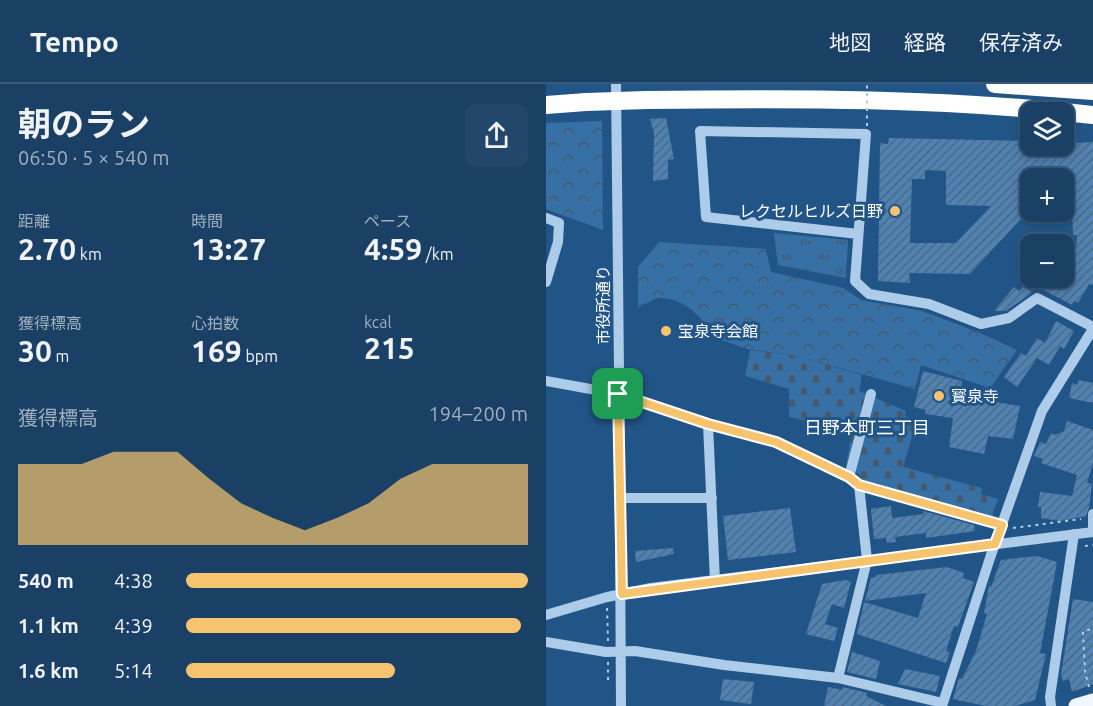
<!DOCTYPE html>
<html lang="ja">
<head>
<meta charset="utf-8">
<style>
	:root { --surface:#1a4065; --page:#23476b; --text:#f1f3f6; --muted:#9fafbf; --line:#385979; --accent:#f6c46e }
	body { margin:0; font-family:Ubuntu,"Noto Sans JP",sans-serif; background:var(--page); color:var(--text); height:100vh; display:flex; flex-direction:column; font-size:22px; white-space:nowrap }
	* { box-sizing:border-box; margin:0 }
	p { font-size:20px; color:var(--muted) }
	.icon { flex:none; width:33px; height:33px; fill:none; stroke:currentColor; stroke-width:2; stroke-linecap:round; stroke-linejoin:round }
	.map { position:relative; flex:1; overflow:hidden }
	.drawer { display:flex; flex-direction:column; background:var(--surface); width:546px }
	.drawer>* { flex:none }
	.controls { position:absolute; left:474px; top:18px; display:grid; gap:12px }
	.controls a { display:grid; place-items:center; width:54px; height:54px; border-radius:12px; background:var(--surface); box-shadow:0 3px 9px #0003,0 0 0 2px var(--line); font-size:30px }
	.pin { position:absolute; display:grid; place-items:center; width:51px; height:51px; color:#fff; margin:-26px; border-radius:12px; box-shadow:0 3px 9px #0006 }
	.round { display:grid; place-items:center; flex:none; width:63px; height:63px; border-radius:12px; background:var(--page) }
	.head { display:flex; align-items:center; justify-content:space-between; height:102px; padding:0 18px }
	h1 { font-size:33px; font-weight:700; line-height:45px }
	.figures { display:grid; grid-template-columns:repeat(3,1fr); gap:9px; height:102px; padding:6px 18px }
	.figures div { display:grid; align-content:center }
	.figures b { font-size:30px; font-weight:700 }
	.figures small { font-size:16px; font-weight:400 }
	.figures p { font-size:16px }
	.chart { height:168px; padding:12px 18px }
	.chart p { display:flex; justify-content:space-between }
	.chart svg { width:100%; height:108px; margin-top:6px; fill:var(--accent); opacity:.7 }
	ul { padding:0 18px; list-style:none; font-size:20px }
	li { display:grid; grid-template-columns:96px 72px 1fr; align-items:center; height:45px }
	li i { height:15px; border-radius:8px; background:var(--accent) }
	header { display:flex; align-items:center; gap:36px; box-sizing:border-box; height:84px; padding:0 30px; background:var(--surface); border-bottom:2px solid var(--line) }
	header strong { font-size:28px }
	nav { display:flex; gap:33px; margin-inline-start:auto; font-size:21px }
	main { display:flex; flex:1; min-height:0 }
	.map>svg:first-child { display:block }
</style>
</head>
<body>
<header>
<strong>Tempo</strong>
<nav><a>地図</a><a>経路</a><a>保存済み</a></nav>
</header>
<main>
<section class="drawer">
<div class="head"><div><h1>朝のラン</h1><p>06:50 · 5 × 540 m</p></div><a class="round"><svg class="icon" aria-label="share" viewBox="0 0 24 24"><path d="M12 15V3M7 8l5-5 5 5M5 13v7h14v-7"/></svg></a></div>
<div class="figures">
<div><p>距離</p><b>2.70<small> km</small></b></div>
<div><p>時間</p><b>13:27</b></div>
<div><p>ペース</p><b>4:59<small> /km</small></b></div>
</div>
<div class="figures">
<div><p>獲得標高</p><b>30<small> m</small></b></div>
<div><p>心拍数</p><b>169<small> bpm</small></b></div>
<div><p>kcal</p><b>215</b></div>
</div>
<div class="chart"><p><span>獲得標高</span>194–200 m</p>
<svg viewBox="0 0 160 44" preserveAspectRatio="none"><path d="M0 44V11L10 11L20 11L30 6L40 6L50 6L60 17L70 27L80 33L90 38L100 33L110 27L120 17L130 11L140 11L150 11L160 11V44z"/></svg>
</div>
<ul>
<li><b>540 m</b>4:38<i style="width:100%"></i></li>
<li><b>1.1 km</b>4:39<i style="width:98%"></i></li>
<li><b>1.6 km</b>5:14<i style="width:61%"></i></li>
</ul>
</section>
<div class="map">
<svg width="547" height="622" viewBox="0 0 547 622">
	<defs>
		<pattern id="forest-crowns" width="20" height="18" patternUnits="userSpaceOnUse" patternTransform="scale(1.5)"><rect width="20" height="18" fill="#3670a4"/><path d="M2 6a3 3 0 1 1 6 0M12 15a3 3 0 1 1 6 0" fill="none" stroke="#435a6f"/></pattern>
		<pattern id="cemetery-stones" width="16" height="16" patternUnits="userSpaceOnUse" patternTransform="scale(1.5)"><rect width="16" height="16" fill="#3670a4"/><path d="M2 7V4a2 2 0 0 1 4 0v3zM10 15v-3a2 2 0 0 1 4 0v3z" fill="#435a6f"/></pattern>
		<pattern id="park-tufts" width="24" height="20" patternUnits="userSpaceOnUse" patternTransform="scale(1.5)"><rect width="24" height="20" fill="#3670a4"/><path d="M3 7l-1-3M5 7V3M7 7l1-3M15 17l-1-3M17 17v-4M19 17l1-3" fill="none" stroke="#435a6f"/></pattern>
		<pattern id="building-hatch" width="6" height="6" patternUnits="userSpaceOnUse" patternTransform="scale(1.5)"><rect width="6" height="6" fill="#4f81b1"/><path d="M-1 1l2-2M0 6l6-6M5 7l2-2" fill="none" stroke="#4e6984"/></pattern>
	</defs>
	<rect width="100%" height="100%" fill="#225587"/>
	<path fill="url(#forest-crowns)" d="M56,37L57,146L0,125V39Z
		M113,158L220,165L225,188L297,204L315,216L376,227L434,249L471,266L444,304L375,281L369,305L251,272L202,265L169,254C158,235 138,213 113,214C107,215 98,221 92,224V183Z"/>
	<path fill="url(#cemetery-stones)" d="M204,266L251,272L316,291L313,307L360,327L359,332L371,336L357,383L436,404L435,410L452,415L446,432L441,434L320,401L313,390L300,383L306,347L243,333V305L199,292Z"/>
	<path fill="url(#park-tufts)" d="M228,149L302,156L300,194L232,181Z"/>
	<path fill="url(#building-hatch)" fill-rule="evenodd" d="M120,34L128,75L122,76V95L107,97L108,49L104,35Z
		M343,54L484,57V62L547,58V201L543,200L532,219L528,217L526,221L494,204L499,194H518V190L528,195L531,151H527L526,125L518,124V94H484V125L424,190L363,189L364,199L332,197L334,59L342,60ZM379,86L400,87V121L445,122L410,159H364L366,95H379Z
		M478,202L486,208L484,210L460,227H448L468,203L473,207Z
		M510,237L528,247L518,265L514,262L503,281L491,274L471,303L458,293L475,269L480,272L491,254L499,259Z
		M377,287L416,297L415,302L441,310L442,307L452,309L450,318L474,322L467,355L442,352L438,370L403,363L407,334L379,330L380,326L368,323Z
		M533,296L547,299V319L523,314L526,299L531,301Z
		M521,337L547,346V379L541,399L546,400L543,424L540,432L514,437L495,434V423H492L494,408L526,412L531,391L495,379L497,375L488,372L494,358L500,360L505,349L509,351L518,347Z
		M345,422L346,434L378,430L377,427L428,441L429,447L380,454V449L349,453L350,458L341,459L340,454L328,455L325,425Z
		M244,424L250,468L182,476L177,432Z
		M127,464L128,470L90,478L89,467Z
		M491,472L511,478L494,569L500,570L489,616L469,622H440L407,615L413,594L416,595L430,567L441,530L438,529L443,502L445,503L455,476Z
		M401,483L418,489L417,494L428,498L412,543L408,542L400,567L404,568L400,579L311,550L318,518L372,534L380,509L319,517L325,494L330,493V491Z
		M300,496L305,498L298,524L286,520L279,540L292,544L288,557L260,550L276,500Z
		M527,515L547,518V600L526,608L523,595L517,597L515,590Z
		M306,568L334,577L330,595L301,588Z
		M359,585L394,592L390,608L352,600Z
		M177,595L208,598L205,620L174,616Z
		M282,603L296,606L297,603L321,609L320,612L340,622H278Z"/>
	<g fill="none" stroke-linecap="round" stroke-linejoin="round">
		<path stroke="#accce9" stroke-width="2" stroke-dasharray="3 4.5" stroke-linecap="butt" d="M467,444L535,435
			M539,462L547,461
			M61,524L62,557
			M62,578V600
			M543,603L539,588L537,548L547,544"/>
		<path stroke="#accce9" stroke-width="10" d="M70,0C72,207 75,415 75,622
			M0,134L13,139L12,158L0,198
			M312,150L160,133L154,47L320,50L309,197L323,210L383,220L435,240L463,234L491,214L547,243
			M0,297L72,310L162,340L230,358L303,393L313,401L321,476L292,594
			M162,340L169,497
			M303,393L325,310
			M313,401L456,441
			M76,414H166
			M547,448V430
			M0,531L61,513L105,504L547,448
			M0,558L60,568L89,567L178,581L292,594L397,619
			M396,622L444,474L496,327L547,245
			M505,622L504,613L528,450"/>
		<path stroke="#eff6fe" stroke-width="15" d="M530,622L547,617"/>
		<path stroke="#fff" stroke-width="18" d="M449,0L547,7
			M101,16C250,14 399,14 547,31
			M0,21L40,18"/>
		<path stroke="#accce9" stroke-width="2" stroke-dasharray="3 4.5" stroke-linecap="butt" d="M321,42V0"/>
		<path stroke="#fff" stroke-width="18" d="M40,18L101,16"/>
	</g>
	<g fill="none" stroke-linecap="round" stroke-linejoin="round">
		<g stroke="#fff" stroke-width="12">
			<path id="route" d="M72,310L162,340L230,358L303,393L313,401L456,441L449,460L76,510Z"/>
		</g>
		<use href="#route" stroke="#f6c46e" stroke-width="8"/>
	</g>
	<g fill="#f6c46e" stroke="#225587" stroke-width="2">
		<circle cx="349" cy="127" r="6"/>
		<circle cx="120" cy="247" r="6"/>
		<circle cx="393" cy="312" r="6"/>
	</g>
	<g text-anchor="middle" stroke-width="6" stroke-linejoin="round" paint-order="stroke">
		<g font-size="16" fill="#fff" stroke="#225587" text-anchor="start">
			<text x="337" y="133" text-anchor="end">レクセルヒルズ日野</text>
			<text x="132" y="253">宝泉寺会館</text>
			<text x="405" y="318">寳泉寺</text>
		</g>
		<g font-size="16" fill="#fff" stroke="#225587">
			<text transform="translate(57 221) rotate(-90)" y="6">市役所通り</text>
		</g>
		<g font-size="18" fill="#fff" stroke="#225587">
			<text x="321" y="350">日野本町三丁目</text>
		</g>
	</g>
</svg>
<div class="controls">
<a><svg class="icon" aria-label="layers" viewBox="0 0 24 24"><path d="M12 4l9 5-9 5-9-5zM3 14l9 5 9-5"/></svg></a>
<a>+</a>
<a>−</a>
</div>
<div class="pin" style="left:72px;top:310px;background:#1e9e55"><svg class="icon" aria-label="arrive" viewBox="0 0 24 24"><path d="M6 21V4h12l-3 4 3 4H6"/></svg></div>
</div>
</main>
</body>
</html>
